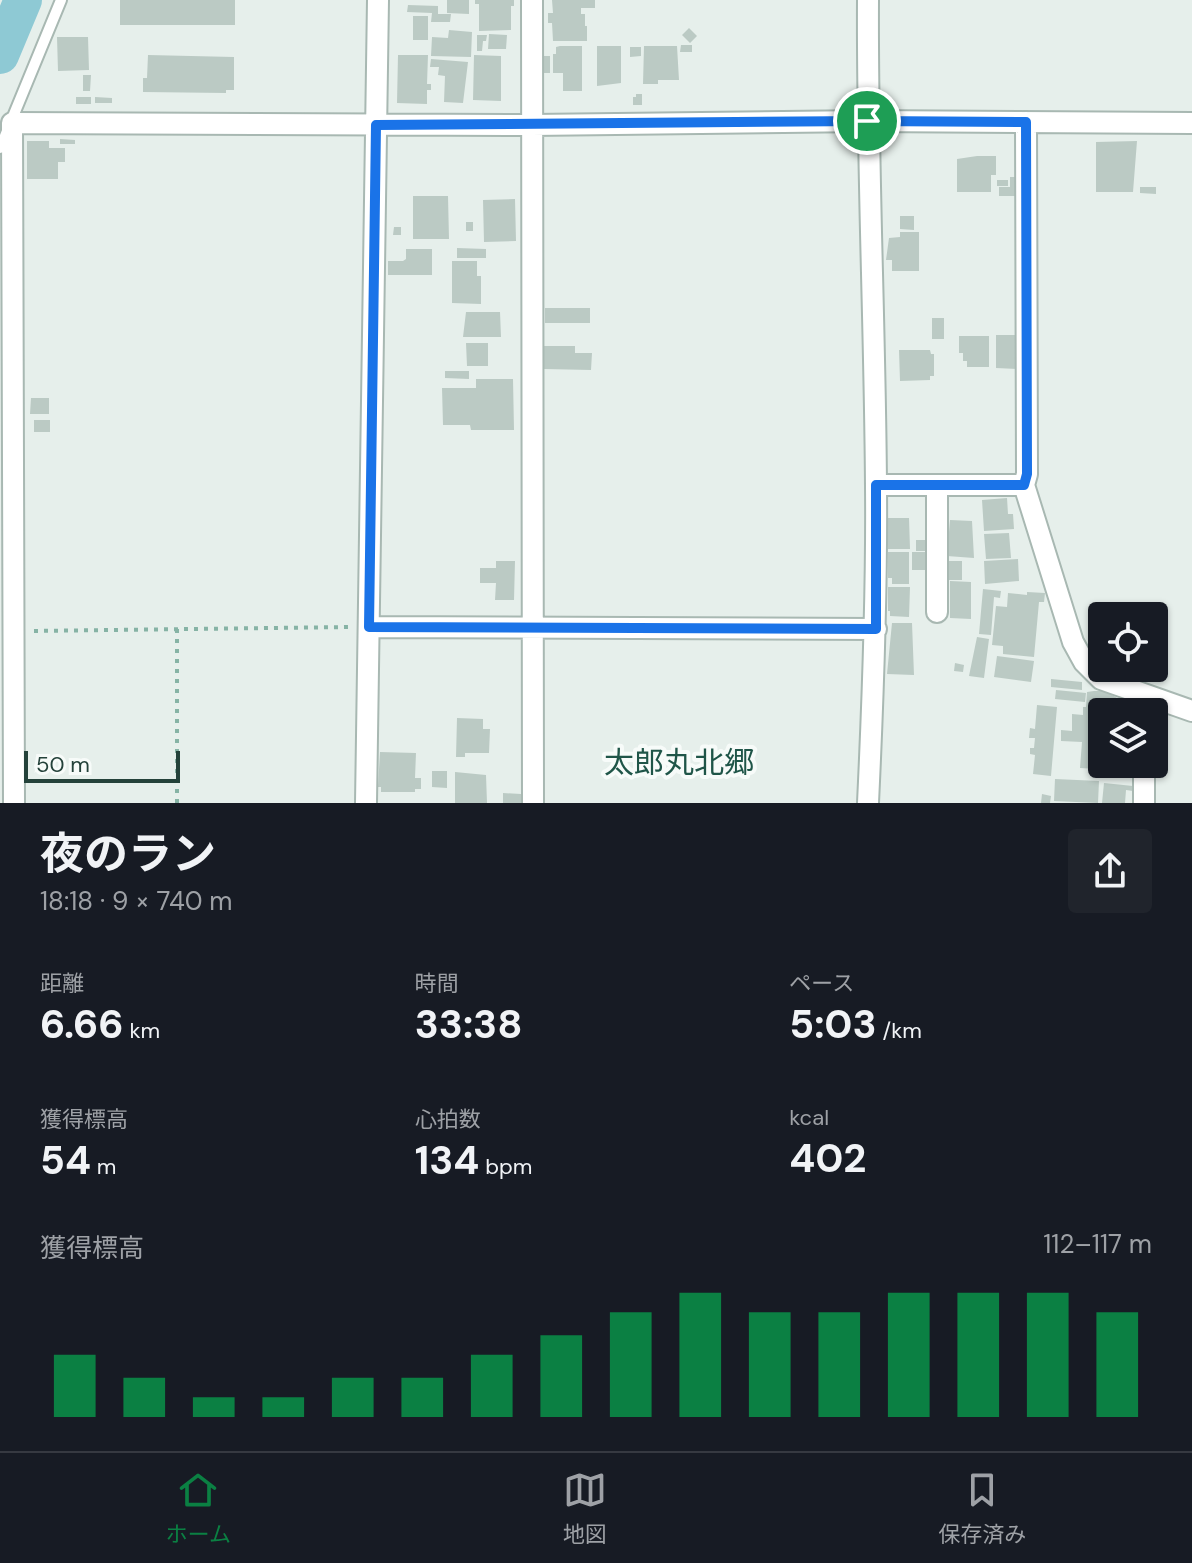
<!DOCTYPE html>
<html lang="ja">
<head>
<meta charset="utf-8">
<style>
	:root { --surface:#171b24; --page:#20242c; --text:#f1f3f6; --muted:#9ea1a6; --line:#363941; --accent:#0b8043 }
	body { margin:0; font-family:"DM Sans","Noto Sans JP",sans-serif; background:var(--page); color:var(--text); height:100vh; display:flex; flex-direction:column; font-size:30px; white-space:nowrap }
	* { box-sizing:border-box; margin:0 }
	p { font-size:26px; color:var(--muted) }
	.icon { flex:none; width:44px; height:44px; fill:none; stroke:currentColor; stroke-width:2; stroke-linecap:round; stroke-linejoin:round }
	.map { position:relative; height:803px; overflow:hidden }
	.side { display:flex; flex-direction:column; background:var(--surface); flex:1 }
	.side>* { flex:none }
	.controls { position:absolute; left:1088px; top:602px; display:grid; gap:16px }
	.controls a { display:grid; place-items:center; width:80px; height:80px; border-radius:8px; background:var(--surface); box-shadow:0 2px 6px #0004; font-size:40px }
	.scale { position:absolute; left:24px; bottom:20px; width:156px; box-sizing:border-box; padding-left:8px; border:4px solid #24423a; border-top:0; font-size:22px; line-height:28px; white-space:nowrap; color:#24423a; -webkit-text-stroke:6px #f7fbf9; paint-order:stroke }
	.pin { position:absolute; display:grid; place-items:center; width:68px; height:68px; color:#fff; margin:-34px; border:4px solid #fff; border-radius:50%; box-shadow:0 2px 8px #0007 }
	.round { display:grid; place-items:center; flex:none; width:84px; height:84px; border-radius:8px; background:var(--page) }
	.headline { display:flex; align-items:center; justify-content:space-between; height:136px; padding:0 40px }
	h1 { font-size:44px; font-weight:700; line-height:60px }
	.metrics { display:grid; grid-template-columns:repeat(3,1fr); gap:12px; height:136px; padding:8px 40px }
	.metrics div { display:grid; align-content:center }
	.metrics b { font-size:40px; font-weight:700 }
	.metrics small { font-size:22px; font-weight:400 }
	.metrics p { font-size:22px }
	.chart { height:224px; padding:16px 40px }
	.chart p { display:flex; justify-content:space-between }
	.chart svg { width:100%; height:144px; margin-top:8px; stroke:var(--accent); stroke-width:6 }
	.dock { display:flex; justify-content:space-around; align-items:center; height:112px; border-top:2px solid var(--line); background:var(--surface); font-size:22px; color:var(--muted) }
	.dock a { display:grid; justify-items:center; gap:4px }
	.dock .on { color:var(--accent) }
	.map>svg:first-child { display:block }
</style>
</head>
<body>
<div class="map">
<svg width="1192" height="803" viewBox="0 0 1192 803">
	<rect width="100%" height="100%" fill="#e6efeb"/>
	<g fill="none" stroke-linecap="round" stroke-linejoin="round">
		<path stroke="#8ec9d4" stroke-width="38" d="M0,55L23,0"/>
	</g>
	<path fill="#bbcac4" d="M120,0H235V25H120Z
		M447,0H469V14L447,13Z
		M475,0H514V6H511V30L479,31V4H475Z
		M552,0H595V8H581V14H585V26H587V41H553L552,23H548V13H553Z
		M408,5L438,6V14H451L450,22H431L432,13L407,12Z
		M413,16H428V40H413Z
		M689,28L697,36L690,43L682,35Z
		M449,30L472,32L471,57L431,56L432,37L448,38Z
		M489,34L507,35L506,49H488Z
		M477,35H487L486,41H483L482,51H477Z
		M57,37H88L89,70L58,71Z
		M681,45H692V52H680Z
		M560,46H582V91H563V73H553V54H556V47Z
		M597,46H621V83L597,86Z
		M644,46H677L679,80H658V84H643Z
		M630,47H641V56L630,57Z
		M148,55L234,57V90H226V93L143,92V78H147Z
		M398,55H428L427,84H431V90H427V104L397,103Z
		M474,55L501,56V101L473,100Z
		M542,56H550V73H542Z
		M431,59L468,62L463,103L444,102L445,76L438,75L439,67H430Z
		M83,75H91L90,91H83Z
		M636,94H642V105H633V97H636Z
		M76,97H91V104H76Z
		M95,97L112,98V103H95Z
		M60,139L75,140V144H60Z
		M27,141H49V148H65V162H58V179H27Z
		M1137,141L1133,192H1096V142Z
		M977,156H996V175H991V192H957V159Z
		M1010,177H1018V196H999V187H1010Z
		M997,180H1008V186H997Z
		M1140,187H1156V194L1140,193Z
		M413,196H448L449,239H413Z
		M515,199L516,241L484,242L483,200Z
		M900,216H914V230L900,229Z
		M466,222H473V231H466Z
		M394,227H401V235H393Z
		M900,232H919V271H892V260H886L889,238L900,237Z
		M457,248L486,249V258H457Z
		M406,249H432V275H388V261H403L406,259Z
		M452,261H477V276H481V304L452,303Z
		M545,308H590V323H545Z
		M466,312H500L501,337H463Z
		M932,318H944V339H932Z
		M996,335H1018L1017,369L996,368Z
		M959,336H989V367H967V361H963V353H959Z
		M466,343H488V366H467Z
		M544,346H575V353H592L591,370L544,369Z
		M899,350H930L931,354H934V376H930V380L900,381Z
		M445,371H469V379L445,378Z
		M476,379H513L514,430H471L470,425H443L442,388H476Z
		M31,398H49V414H30Z
		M34,420H50V432H34Z
		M1007,498L1008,514H1013L1014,529L984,531L982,500Z
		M887,518H909L910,549H888Z
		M950,520L972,521L974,558L947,556Z
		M1009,533L1011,558L986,559L984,534Z
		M916,540H925V551H916Z
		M888,552H909V584H892V578H888Z
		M912,552H926V570H912Z
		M1018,559L1019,581L985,584L984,561Z
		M496,561H515L514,600H495L496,583H480V568H496Z
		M948,561H962V580H948Z
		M950,581L971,582V619L950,618Z
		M888,587H910L909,617L890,616V611H888Z
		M983,589L1001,591L1000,598L994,597L991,635L979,634Z
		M1027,592L1045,593L1044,602H1039L1034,657L1003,654V646L992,645L996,606L1007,607L1008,593L1027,595Z
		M892,623H912L914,675L887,674Z
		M977,637L989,639L984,678L969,676Z
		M997,656L1034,661L1031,682L994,677Z
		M955,663L964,665L963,672L954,671Z
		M1051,679L1082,682V690L1051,687Z
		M1056,690L1086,693L1085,702L1055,699Z
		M1094,691H1105L1124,702L1123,709L1102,712V764H1115L1114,770L1080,768L1082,742L1061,741V730L1072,731V714L1083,715V707H1086L1087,692Z
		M1037,705L1057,707L1051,776L1033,774L1035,755L1030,754V748H1034L1035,738H1029L1030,728L1035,729Z
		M457,718L483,719V729H490L489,753H465V757H456Z
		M380,752L416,753L415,778H421V789H415V792H381V787H378Z
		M432,771H447V788L432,787Z
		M455,772L486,775L487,803H455Z
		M1055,779L1099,781L1098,803L1054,801Z
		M1104,783L1133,786V791L1126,790L1125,803H1102Z
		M503,793L521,794V803H503Z
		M1042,794L1051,796L1050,803H1041Z"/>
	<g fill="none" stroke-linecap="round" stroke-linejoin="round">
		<g stroke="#a8b8b2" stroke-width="14">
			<path id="lane" d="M0,148L61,0"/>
		</g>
		<g stroke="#a8b8b2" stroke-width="24">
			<path id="street" d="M532,0L533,803
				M876,485H1024L1073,642L1084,662L1101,679L1192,711
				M1024,485L1027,474L1026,122
				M937,612V485
				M369,627L876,629
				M1144,764V803
				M14,803L12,123L532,125L867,121L1192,123
				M366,803L378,0
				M868,803C873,697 877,592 876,487C875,324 867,162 868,0"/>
		</g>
		<path stroke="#86b3a5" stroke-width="4" stroke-dasharray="4 6" stroke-linecap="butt" d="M177,629V803
			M34,631L350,627"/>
		<use href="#lane" stroke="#fff" stroke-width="10"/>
		<use href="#street" stroke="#fff" stroke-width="20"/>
	</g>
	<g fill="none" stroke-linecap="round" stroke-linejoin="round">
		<g stroke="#fff" stroke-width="16">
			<path id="route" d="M867,121L1026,122L1027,474L1024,485H876V629L369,627L376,125Z"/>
		</g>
		<use href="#route" stroke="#1a73e8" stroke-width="10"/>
	</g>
	<g text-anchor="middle" stroke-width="8" stroke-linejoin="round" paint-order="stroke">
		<g font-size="30" fill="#1f5548" stroke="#f7fbf9">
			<text x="679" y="773">太郎丸北郷</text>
		</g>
	</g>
</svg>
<div class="controls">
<a><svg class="icon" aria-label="locate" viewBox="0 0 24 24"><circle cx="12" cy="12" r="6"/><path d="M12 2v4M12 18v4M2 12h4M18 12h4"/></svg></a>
<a><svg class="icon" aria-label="layers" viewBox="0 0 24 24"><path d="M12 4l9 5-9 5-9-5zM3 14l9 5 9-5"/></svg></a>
</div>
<div class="scale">50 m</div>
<div class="pin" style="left:867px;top:121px;background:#1e9e55"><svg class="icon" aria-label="arrive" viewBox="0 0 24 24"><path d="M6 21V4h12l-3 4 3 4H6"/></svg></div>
</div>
<section class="side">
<div class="headline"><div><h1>夜のラン</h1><p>18:18 · 9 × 740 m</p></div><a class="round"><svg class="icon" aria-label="share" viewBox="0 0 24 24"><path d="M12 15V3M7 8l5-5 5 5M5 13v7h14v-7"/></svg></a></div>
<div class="metrics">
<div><p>距離</p><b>6.66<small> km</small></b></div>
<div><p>時間</p><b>33:38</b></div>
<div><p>ペース</p><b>5:03<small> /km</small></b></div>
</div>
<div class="metrics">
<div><p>獲得標高</p><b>54<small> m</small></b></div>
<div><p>心拍数</p><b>134<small> bpm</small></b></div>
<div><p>kcal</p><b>402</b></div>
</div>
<div class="chart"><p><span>獲得標高</span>112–117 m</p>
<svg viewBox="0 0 160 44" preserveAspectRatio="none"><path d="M5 44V25M15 44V32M25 44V38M35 44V38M45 44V32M55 44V32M65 44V25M75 44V19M85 44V12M95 44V6M105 44V12M115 44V12M125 44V6M135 44V6M145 44V6M155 44V12"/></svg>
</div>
</section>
<nav class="dock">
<a class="on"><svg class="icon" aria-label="home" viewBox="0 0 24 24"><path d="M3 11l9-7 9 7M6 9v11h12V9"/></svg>ホーム</a>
<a><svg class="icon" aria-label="map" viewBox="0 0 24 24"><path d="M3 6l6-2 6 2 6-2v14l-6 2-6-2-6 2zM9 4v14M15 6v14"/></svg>地図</a>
<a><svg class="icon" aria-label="saved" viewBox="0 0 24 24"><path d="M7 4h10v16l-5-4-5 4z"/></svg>保存済み</a>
</nav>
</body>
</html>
